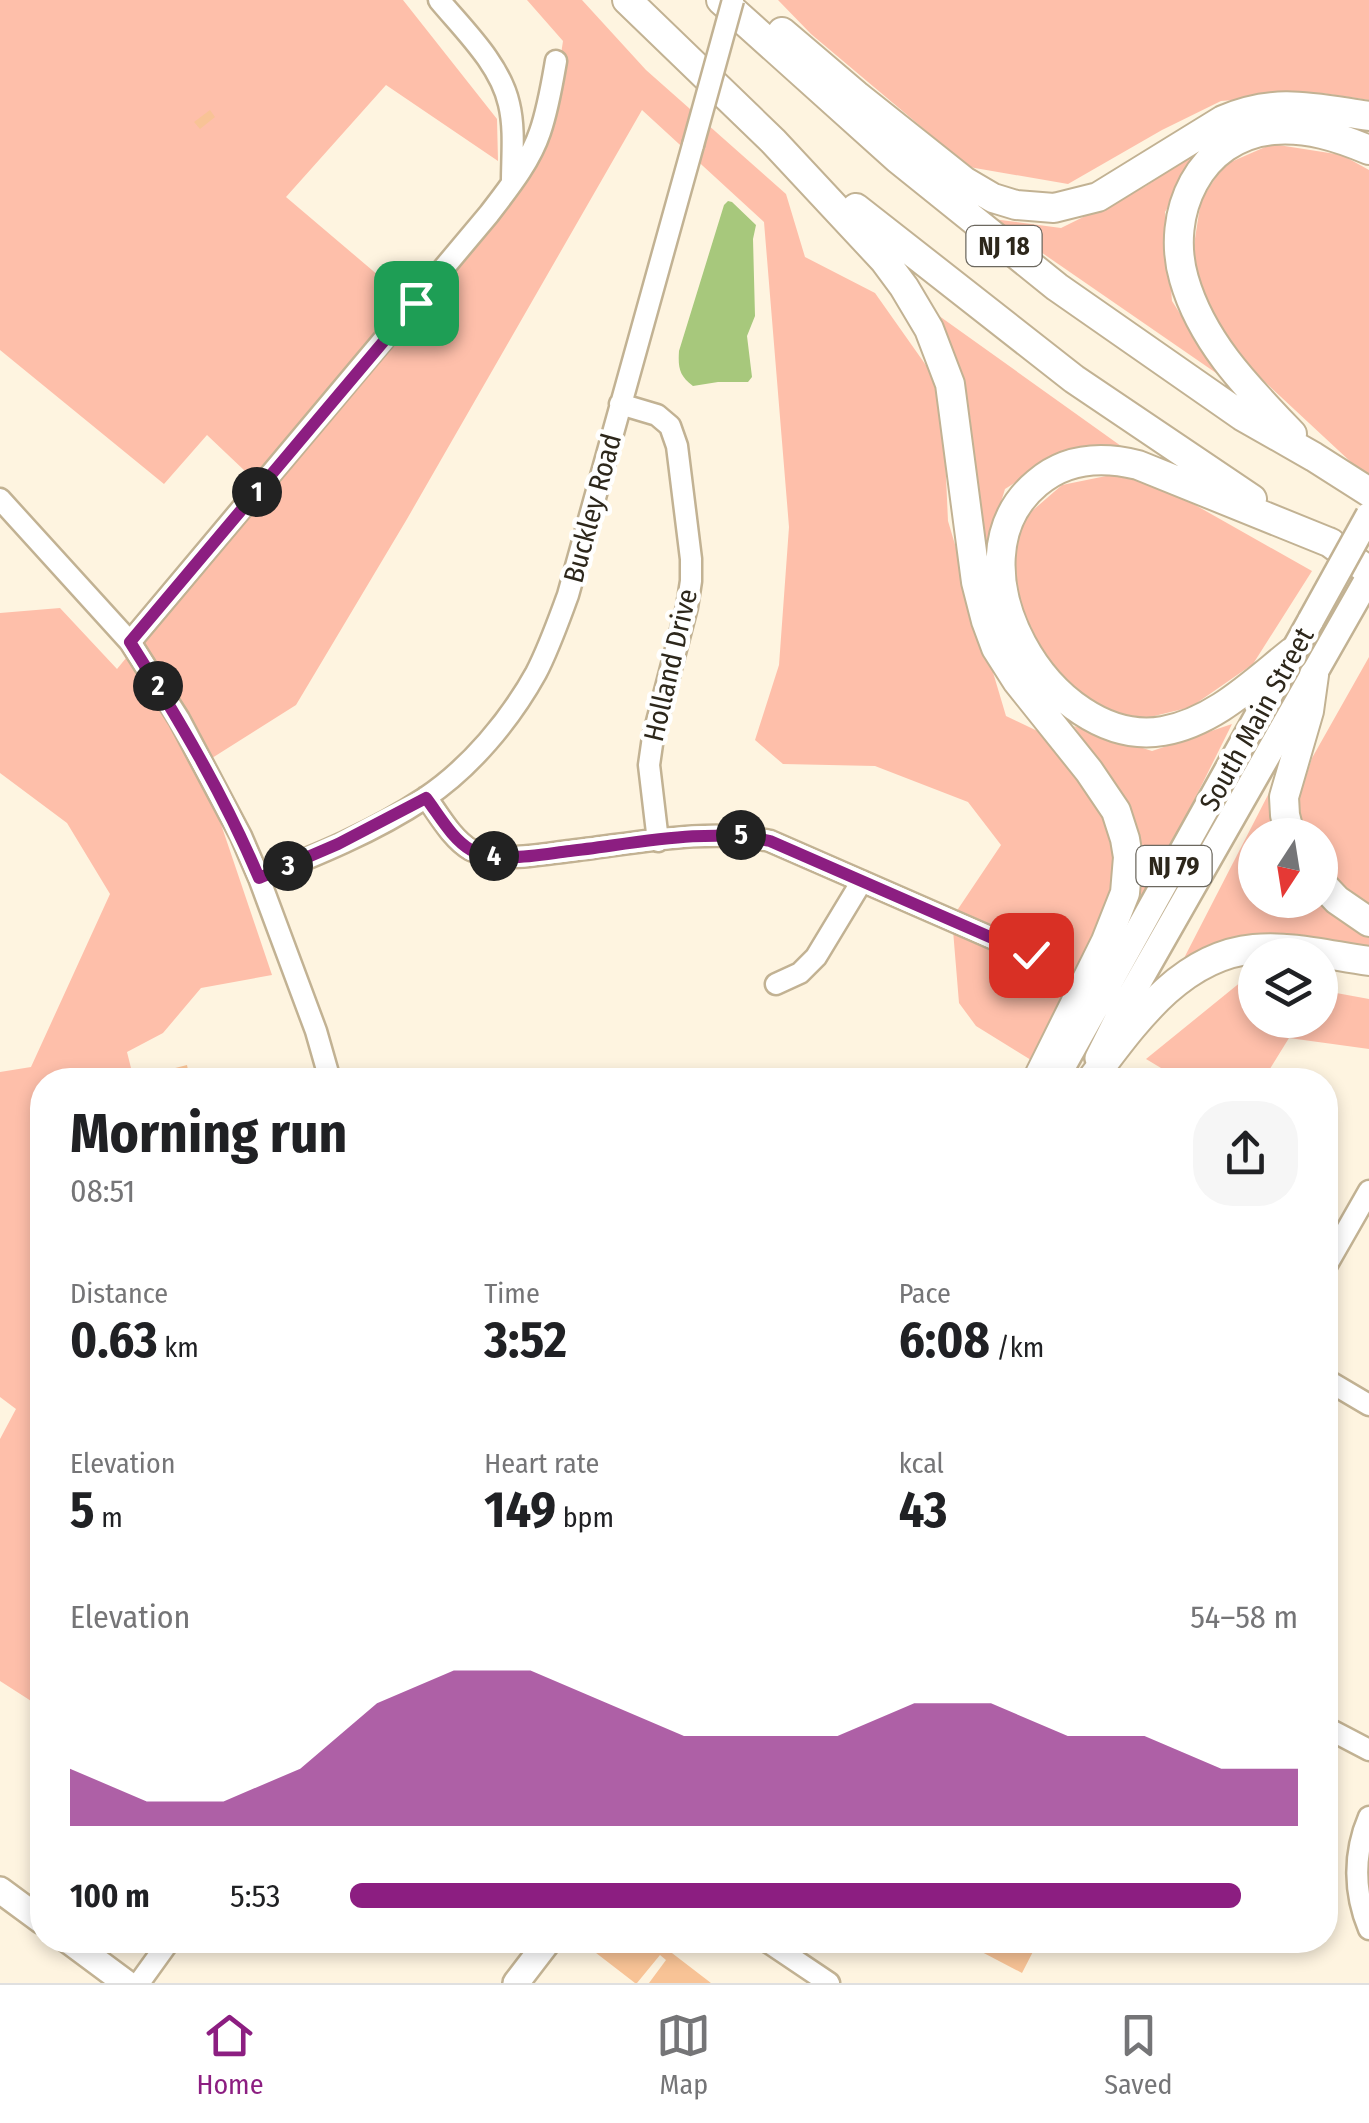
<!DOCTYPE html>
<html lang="en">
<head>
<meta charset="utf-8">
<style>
	:root { --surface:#fff; --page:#f6f6f6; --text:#202124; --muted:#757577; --line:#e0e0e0; --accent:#8c1e81 }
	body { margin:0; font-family:"Fira Sans Condensed",sans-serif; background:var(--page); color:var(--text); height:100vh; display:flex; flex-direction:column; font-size:38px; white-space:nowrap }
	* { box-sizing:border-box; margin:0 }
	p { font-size:32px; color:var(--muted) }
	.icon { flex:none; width:55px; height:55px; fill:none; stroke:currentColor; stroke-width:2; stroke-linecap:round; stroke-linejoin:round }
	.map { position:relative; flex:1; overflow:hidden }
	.side { position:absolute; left:30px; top:1068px; width:1308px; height:885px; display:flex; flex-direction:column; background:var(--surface); border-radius:40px; box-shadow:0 5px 15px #0003 }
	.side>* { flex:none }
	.needle { width:65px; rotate:192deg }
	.controls { position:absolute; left:1238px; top:818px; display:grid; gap:20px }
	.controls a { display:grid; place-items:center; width:100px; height:100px; border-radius:50%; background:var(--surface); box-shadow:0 5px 15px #0003; font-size:50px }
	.pin { position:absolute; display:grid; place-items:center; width:85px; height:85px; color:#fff; margin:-42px; border-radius:20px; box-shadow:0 5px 15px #0006 }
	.km { position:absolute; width:50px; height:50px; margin:-25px; border-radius:50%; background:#222; color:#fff; font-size:28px; line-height:50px; text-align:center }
	.round { display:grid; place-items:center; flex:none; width:105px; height:105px; border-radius:40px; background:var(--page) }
	.head { display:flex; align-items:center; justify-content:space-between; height:170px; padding:0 40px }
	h1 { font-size:55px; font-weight:700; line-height:75px }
	.metrics { display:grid; grid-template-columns:repeat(3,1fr); gap:15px; height:170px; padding:10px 40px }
	.metrics div { display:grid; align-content:center }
	.metrics b { font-size:50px; font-weight:700 }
	.metrics small { font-size:28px; font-weight:400 }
	.metrics p { font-size:28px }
	.chart { height:280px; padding:20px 40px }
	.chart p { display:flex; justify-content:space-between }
	.chart svg { width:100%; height:180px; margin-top:10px; fill:var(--accent); opacity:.7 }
	ul { padding:0 40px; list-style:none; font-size:32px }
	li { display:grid; grid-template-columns:160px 120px 1fr; align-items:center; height:75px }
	li i { height:25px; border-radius:12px; background:var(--accent) }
	.dock { display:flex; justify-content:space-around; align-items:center; height:140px; border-top:2px solid var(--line); background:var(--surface); font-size:28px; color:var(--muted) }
	.dock a { display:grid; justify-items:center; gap:5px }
	.dock .active { color:var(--accent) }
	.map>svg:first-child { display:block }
</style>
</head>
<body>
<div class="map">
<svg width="1369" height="1983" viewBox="0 0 1369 1983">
	<rect width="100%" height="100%" fill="#fef4e0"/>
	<path fill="#febfaa" d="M0,0H403L497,119L498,161L386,85L286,197L412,304L547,146L563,41L527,0H582L646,70L786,194L805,257L875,293L942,388L948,521L1006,716L1050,737L1108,826L1118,877L1083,967L1031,1060L976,1026L959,1003L952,918L1001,845L968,802L875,766L783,764L755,740L779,665L789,527L764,222L642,110L407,519L296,705L201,765L272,975L201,988L163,1033L127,1052L134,1080H42V1708L0,1681V1439L16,1409L0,1397V1072L31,1067L110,894L67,823L0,773V613L60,608L117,669L265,490L207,435L164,484L0,350Z
		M778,0H1369V100L1321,93L1221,101L1162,130L1068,184L969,167L811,34Z
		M1272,144L1342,155L1369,170V473L1367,477L1236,355L1189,277L1201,200L1224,165Z
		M1205,145L1165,212L1172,301L1219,375L993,219L1061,228L1146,186Z
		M935,313L1135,456L1059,455L1005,489L984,558L970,417L954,361Z
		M1111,475L1158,484L1312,571L1253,664L1191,707L1138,720L1075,697L1023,622L1011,565L1024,518L1062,485Z
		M1369,657V905L1333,882L1320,861V835H1304L1293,817L1312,758Z
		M1232,724L1141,907L1138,835L1124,801L1074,726L1152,751Z
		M1270,791L1278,835H1255V900H1320L1369,929V954L1181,964Z
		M1247,977L1255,979V1020H1320V990L1369,999V1049L1289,1038L1263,1080H1181L1146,1059Z"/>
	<path fill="#a7c87c" d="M728,201L732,202L756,225L753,239L755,316L747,336L752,377L748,382H718L693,386C679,376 678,367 679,351L724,205Z"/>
	<path fill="#f8c396" d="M210,110L215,117L200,129L194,122Z
		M187,1065L190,1080H145L144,1076Z
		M592,1940H655L711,1983H649L666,1960L660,1955L637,1983H635L587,1946Z
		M959,1940H1039L1022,1973Z"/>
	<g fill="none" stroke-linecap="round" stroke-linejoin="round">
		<g stroke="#c2b293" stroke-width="25">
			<path id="minor" d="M439,0C464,30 500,64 509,104C515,129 512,156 512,182
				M620,404L657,415L670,426L677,446L691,559V581L687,607L653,737L649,765L658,841
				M0,499L130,642L179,719L241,836L259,878L316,1031L330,1080
				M130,642L489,214C508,189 530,162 540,132C548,109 552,84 556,61
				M426,797C439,815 452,839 471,850C496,864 543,854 570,851C632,844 709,827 770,841L1031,955
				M259,878C315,856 374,832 425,798C470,768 510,720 536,673C549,648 558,622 568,595L693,145
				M776,984L800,973L816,957L862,881
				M1325,1268L1369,1191
				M1325,1379L1369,1405
				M1325,1727L1369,1750
				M1369,1817C1353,1854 1354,1893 1369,1929
				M765,1940L829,1983
				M139,1983L170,1940"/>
		</g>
		<g stroke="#c2b293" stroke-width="30">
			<path id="major" d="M1098,1058L1119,1016L1369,577
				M1055,1080L1311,620
				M0,1890L42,1921
				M68,1940L126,1983
				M516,1983L549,1940"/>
		</g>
		<g stroke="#c2b293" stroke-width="32">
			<path id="highway" d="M627,0L773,141L884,260L904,287L929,329L950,384L976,582L986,621L996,648L1017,681L1089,771L1116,811L1125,839L1128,857L1125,893L1106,941L1037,1080
				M721,0L898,159L1057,287L1242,416L1314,457L1369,492
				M782,32L856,95L964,181L993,198L1016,205L1054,208L1098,197L1223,120C1276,97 1314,108 1369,116
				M856,208L1074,379L1252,499
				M1292,434C1248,388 1202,342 1184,279C1165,214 1199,137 1273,130C1307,127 1338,137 1369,150
				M1329,542L1369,571
				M1292,652C1253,683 1214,722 1163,731C1050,750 942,562 1037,483C1066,458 1102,456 1138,465L1331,543
				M1290,835L1285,815L1284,797L1309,711L1314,675
				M1320,882L1337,900L1369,922
				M1091,1080C1133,1025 1179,956 1254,949C1291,945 1332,956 1369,961"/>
		</g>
		<use href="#minor" stroke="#fff" stroke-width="20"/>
		<use href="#major" stroke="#fff" stroke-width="25"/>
		<use href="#highway" stroke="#fff" stroke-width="28"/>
		<g stroke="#c2b293" stroke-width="25" stroke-linecap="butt">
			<path id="minor-bridge" d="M693,145L733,0"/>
		</g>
		<g stroke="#c2b293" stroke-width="30" stroke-linecap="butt">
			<path id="major-bridge" d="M1311,620L1369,515"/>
		</g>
		<use href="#minor-bridge" stroke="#fff" stroke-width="20"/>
		<use href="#major-bridge" stroke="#fff" stroke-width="25"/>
	</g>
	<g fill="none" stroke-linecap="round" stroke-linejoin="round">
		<g stroke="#fff" stroke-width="20">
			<path id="route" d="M416,303L130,642C178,718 224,795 259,878L338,844L426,798C439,815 452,839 471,850C496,864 543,854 570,851C632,844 709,827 770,841L1031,955"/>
		</g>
		<use href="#route" stroke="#8c1e81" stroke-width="12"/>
	</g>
	<g text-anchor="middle" stroke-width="9" stroke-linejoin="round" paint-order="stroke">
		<g fill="#fff" stroke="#6c685f" stroke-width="2.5">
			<rect x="966.5" y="226" width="75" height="40" rx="8"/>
			<rect x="1136.5" y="846" width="75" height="40" rx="8"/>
		</g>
		<g font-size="25" font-weight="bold" fill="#2d271b">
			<text x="1004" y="255">NJ 18</text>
			<text x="1174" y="875">NJ 79</text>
		</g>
		<g font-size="28" fill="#2d271b" stroke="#fff">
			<text transform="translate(592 508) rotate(-75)" y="10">Buckley Road</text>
			<text transform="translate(670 665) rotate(-77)" y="10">Holland Drive</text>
			<text transform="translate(1256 719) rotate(-61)" y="10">South Main Street</text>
		</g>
	</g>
</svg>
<div class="controls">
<a><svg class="needle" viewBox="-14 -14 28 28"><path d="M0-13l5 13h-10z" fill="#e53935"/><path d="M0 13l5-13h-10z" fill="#757577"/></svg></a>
<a><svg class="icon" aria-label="layers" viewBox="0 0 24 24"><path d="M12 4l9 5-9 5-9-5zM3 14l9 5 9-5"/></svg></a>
</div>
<div class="pin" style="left:416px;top:303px;background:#1e9e55"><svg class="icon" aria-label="arrive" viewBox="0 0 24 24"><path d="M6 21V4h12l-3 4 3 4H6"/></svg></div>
<div class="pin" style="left:1031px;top:955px;background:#d93025"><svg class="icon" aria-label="check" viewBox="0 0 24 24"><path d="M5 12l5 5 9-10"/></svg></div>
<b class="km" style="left:257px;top:492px">1</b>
<b class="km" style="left:158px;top:686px">2</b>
<b class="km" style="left:288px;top:866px">3</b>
<b class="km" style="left:494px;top:856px">4</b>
<b class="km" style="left:741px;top:835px">5</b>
<section class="side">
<div class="head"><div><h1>Morning run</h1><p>08:51</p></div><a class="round"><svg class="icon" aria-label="share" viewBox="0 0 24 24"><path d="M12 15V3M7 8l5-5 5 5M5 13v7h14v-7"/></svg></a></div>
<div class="metrics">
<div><p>Distance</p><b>0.63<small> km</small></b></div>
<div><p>Time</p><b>3:52</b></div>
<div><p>Pace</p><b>6:08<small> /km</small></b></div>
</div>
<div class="metrics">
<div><p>Elevation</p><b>5<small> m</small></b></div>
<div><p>Heart rate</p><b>149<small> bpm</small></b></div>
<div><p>kcal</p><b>43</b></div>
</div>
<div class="chart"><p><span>Elevation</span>54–58 m</p>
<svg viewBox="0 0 160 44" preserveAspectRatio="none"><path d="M0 44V30L10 38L20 38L30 30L40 14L50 6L60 6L70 14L80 22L90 22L100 22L110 14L120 14L130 22L140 22L150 30L160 30V44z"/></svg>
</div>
<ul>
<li><b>100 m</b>5:53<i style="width:94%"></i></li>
</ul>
</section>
</div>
<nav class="dock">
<a class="active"><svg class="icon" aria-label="home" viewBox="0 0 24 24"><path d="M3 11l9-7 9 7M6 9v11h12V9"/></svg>Home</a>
<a><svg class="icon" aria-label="map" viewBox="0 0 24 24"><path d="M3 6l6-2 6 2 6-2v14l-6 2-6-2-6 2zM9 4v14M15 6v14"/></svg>Map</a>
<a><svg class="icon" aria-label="saved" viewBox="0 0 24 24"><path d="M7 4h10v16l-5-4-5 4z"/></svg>Saved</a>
</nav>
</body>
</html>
